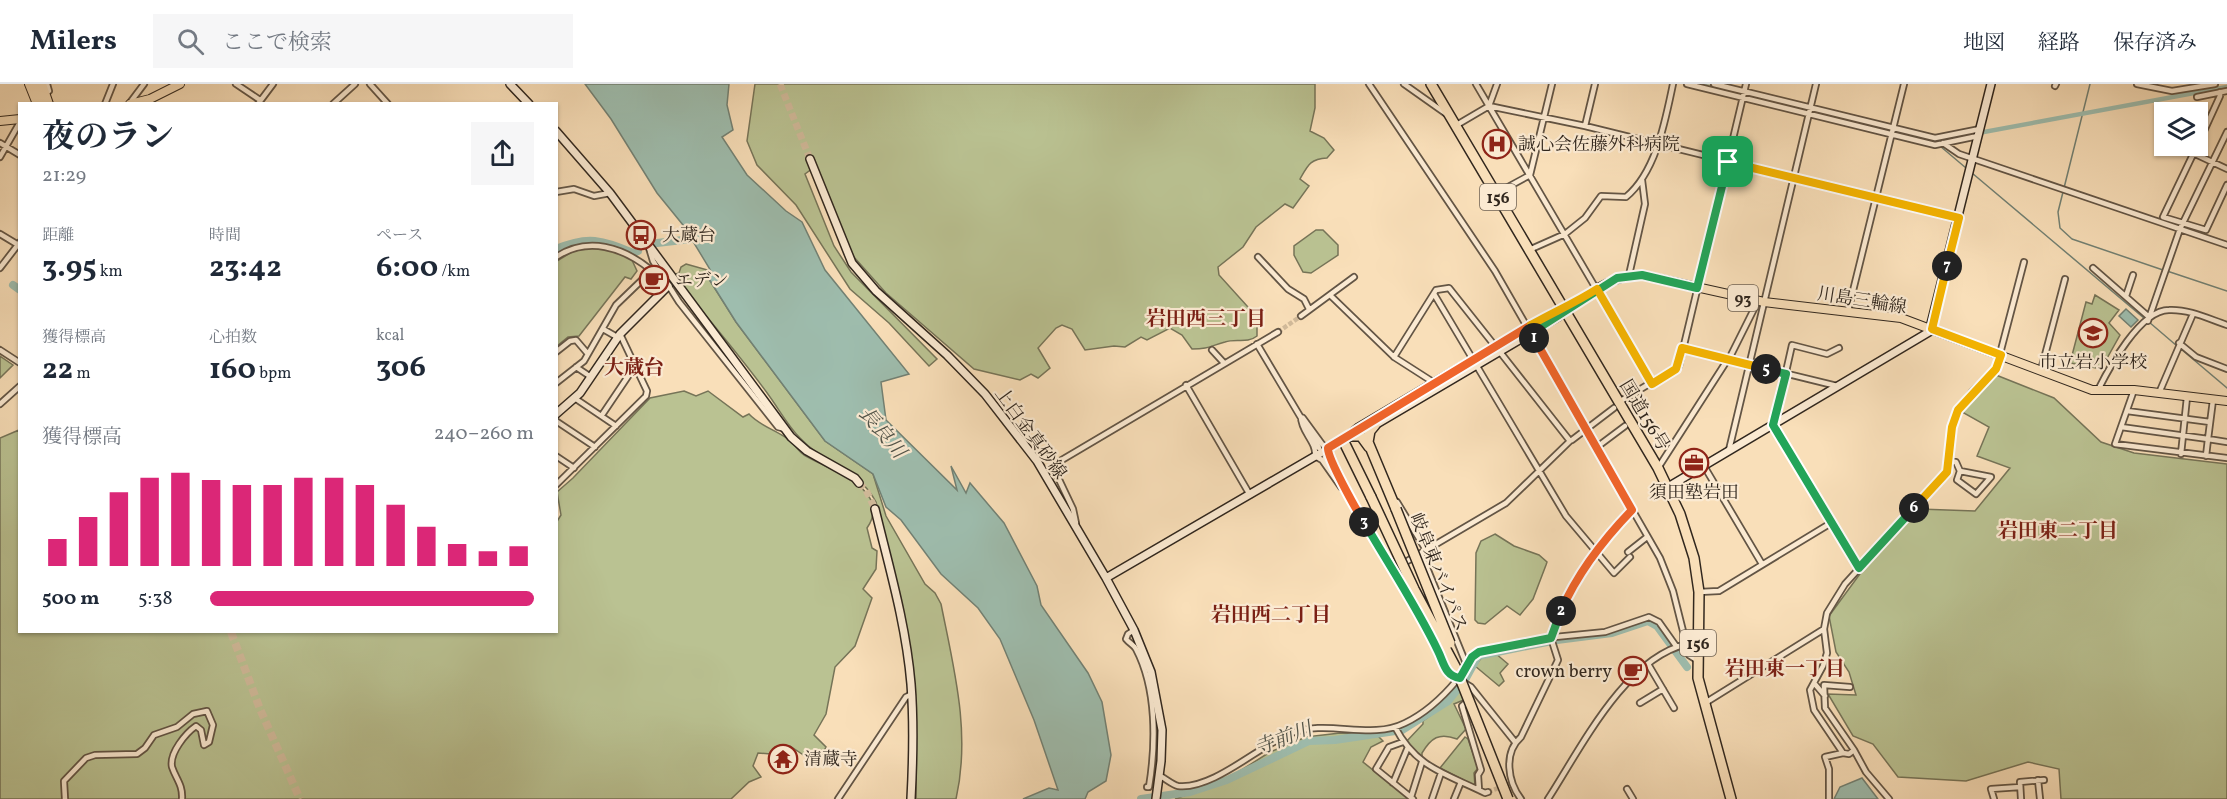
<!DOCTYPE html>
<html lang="ja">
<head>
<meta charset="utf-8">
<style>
	:root { --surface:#fff; --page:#f6f6f7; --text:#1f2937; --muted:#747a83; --line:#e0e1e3; --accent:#db2777 }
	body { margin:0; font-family:Vollkorn,"Noto Serif JP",serif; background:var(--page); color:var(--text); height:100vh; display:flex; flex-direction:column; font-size:22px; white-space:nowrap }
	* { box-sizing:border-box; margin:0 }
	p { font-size:20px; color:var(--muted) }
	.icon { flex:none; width:33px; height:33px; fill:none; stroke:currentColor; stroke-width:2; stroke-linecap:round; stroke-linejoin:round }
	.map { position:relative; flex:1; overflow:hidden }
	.side { position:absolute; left:18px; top:18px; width:540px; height:531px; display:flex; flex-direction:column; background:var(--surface); border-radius:0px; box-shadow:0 2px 4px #0004 }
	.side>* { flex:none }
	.fabs { position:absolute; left:2154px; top:18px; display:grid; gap:12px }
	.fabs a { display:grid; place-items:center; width:54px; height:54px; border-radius:0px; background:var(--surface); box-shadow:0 2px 4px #0004; font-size:30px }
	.pin { position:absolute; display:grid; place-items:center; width:51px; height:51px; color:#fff; margin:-26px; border-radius:12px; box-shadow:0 3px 9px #0006 }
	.km { position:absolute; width:30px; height:30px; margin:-15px; border-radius:50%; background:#222; color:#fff; font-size:16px; line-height:30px; text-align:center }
	.round { display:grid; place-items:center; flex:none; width:63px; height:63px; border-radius:0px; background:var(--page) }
	.headline { display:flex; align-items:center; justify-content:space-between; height:102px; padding:0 24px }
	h1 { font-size:33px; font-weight:700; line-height:45px }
	.figures { display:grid; grid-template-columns:repeat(3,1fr); gap:9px; height:102px; padding:6px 24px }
	.figures div { display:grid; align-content:center }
	.figures b { font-size:30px; font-weight:700 }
	.figures small { font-size:16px; font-weight:400 }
	.figures p { font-size:16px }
	.chart { height:168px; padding:12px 24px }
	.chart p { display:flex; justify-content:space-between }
	.chart svg { width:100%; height:108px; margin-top:6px; stroke:var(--accent); stroke-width:6 }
	ul { padding:0 24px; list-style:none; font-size:20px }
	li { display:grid; grid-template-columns:96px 72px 1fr; align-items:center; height:45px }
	li i { height:15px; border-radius:8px; background:var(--accent) }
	header { display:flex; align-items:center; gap:36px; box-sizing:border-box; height:84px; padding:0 30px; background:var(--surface); border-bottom:2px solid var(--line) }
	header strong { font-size:28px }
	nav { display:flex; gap:33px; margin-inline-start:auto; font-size:21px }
	.search { width:420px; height:54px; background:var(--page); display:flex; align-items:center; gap:15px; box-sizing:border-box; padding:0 21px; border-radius:0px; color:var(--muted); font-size:22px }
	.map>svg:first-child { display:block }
</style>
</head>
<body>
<header>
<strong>Milers</strong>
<div class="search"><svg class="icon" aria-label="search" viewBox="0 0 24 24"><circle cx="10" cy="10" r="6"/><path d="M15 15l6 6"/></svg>ここで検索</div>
<nav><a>地図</a><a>経路</a><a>保存済み</a></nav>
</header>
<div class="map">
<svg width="2227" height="715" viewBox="0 0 2227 715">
	<rect width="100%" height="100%" fill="#f9dfb9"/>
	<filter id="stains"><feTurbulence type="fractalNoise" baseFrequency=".00333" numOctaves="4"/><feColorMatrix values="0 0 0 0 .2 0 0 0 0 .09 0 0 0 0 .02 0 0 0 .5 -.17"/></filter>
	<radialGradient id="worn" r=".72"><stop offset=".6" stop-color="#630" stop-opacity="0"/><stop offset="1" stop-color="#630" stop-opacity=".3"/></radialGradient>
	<path fill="#bac292" stroke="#767458" stroke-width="1.5" d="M755,0H1315V24L1310,47L1324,54L1334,66L1327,74C1310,75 1308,81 1300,95L1309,102L1293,124L1285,120L1256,143L1243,163L1218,183L1219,191L1257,233V252C1247,260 1236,254 1225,258C1210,262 1209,265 1192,265L1182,251L1170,244L1147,256L1141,253L1125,263L1114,262L1085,266L1072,245L1062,241L1056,244L1038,264L1050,284L1038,294L1031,290L1020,296L974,285L886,209L853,172L812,85L805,90L834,162L851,188L937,275L929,282L889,239L850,205L796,121L757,81L747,57Z
		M1316,146H1323L1338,161V171L1311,189L1303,188L1294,171V162Z
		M601,161L631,174L637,187L631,195L625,193L579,252L568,253L557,262V177L580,163Z
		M686,180L711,187L709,195L736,238L825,357L873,390L886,432L925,500L935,509L941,520C954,585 971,649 956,715H916V625L911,571L876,418C857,383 825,381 800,354C788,342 780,327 770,313C740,271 705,232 673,191L679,189L681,183Z
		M2095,211L2119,226L2109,239L2120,251L2101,285L2070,279L2086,218L2092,220Z
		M0,272L13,281L0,294Z
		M1996,291L2054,314L2101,358L2134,369L2227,380V715H2061L2059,685L2028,678L1966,697L1898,693L1873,660L1853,652L1828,610L1856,611L1849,588L1836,568L1829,532L1901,434L1919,425L1975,427L2010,384L1977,372L1989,343L1962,328L1964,323Z
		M684,307L696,312L708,307L743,333L749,330C760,342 774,345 788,355C794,359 798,367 804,371C827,385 894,405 867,444L872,464L877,467L876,485L863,505L872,514L855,562L835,583L826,630L814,651L826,663L820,674L817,671L811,676L790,662L771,670L758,669L753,682L761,693L749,698L731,715H0V354L19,346L20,548H556V439L561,431L557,408L573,394L650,314Z
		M1495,450L1514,462L1539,471L1547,478L1546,481L1533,515L1520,531L1507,522L1485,540L1478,539L1475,536L1476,469L1481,457Z
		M1495,569L1508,580L1500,589L1504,597L1499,602L1475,582L1482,573Z
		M1461,603L1466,615L1454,620L1466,645L1457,655C1439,648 1431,654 1422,669V676L1405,659L1423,640V637L1450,617Z
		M1340,649L1378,652L1383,657L1371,663L1363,678L1409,715H1175L1224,697L1270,668L1306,653Z
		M1465,653L1468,655L1478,684L1474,689L1475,702L1440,684Z"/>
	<path fill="#9ebdae" stroke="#728174" stroke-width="1.5" d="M585,0H729L727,21L733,46L722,53L747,91L786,127L802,138L825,186L909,290L881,298L886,336L957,406L951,382L966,409L970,399L1004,439L1037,502L1041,521L1088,589L1102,618L1111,671L1106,697L1088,708L1085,715H1023L1049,704L1058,706L1034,636L1000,555L978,524L941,490L901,436L886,423L873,390L825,357L736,238L709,195L711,187L683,141L657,109L611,35Z
		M2126,225L2138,236L2131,243L2119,232Z
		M1862,694L1878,715H1834L1840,703Z"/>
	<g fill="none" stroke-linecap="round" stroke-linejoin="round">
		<path stroke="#728174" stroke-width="1.5" d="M2090,0L2058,128L2060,144L2072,155L2163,186
			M1940,62L1966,84
			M1972,89L2145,235
			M2167,187L2227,207
			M2149,238L2177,262
			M2181,265L2227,304"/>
		<path stroke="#9ebdae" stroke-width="4.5" d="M1697,0L1935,57L2227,3"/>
		<path stroke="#9ebdae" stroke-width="8" d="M657,159L700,154
			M556,165C589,151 601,156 633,169L638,167
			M13,201L20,206
			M1466,594L1478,572L1557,556L1612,549L1648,537L1657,542L1687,583
			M1141,715L1190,708L1227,696L1309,657L1335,656L1402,646L1448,617L1461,601"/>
		<path stroke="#d1ba9a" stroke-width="4.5" stroke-dasharray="4.5 2" stroke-linecap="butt" d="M1278,248L1301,232
			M1488,708L1509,700"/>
		<path stroke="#d1ba9a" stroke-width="7" stroke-dasharray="7 3.5" stroke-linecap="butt" d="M780,0L810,75
			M859,399L866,406L875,425"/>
		<path stroke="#d1ba9a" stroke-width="8" stroke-dasharray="8 4" stroke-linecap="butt" d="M231,548L260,625L300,715"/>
		<g stroke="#635545" stroke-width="8">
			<path id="street" d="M236,0L260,16
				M370,0L388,20
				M1369,0L1495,187L1660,474L1673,507L1689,571L1697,576
				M1404,0L1445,29
				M1476,0L1652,300
				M1687,0L1935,61L1978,52
				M1714,0L1935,54L1980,45
				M2137,0L2172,7L2215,0
				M2055,2L2056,0
				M46,9L49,7L47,0
				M2197,13L2227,7
				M105,20L113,0
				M129,20L144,0
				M258,20L273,0
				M333,20L355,0
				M1489,22L1585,42L1959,134
				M1455,42L1489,22L1497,0
				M1585,42L1595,0
				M0,59L20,71
				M1943,59L1959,70L2227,161
				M2198,60L2220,12V8
				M2178,62L2227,85
				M2197,62L2163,133L2206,146L2227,101
				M0,73L20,38
				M556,108L574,105L594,112L610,109
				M1497,109L1530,91L1552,0
				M0,150L20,162
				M649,164L653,177L679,218L778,343L785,345
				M1529,166L1565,150L1585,134L1601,112L1626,113C1656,88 1665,38 1673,0
				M556,173C588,152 623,163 651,186L644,194
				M1258,173L1288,205L1304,215L1309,225
				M0,184L20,158
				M2093,184L2149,233
				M1629,191L1645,120L1642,96
				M1434,210L1566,432L1614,489L1630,473
				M1331,212L1394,273L1433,298
				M2126,212L2133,191
				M1848,227L1904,0
				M1301,232L1354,193
				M2148,237L2180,145L2227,48
				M603,245L617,253
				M2179,259L2196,273L2227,285
				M1257,260L1319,364
				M1682,264L1837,302
				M1839,264L1827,270L1792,261L1774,341L1859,484
				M0,266L20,279
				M1212,266L1224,279
				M556,268L570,257L576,256L588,270
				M1394,273L1436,206L1449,204L1495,262
				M1729,275L1758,217
				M576,283L591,293
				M2041,286L2065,195
				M556,299L584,277L616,221L644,194L661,210
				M1186,301L1250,411
				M2098,306C2109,284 2140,226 2169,226C2189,225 2209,235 2227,241
				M2134,306L2115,360L2227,374
				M2159,309L2193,230
				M576,315L616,342
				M2213,316L2208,355L2227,358
				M1619,318L1679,282L1746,0
				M0,320L20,302
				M2127,327L2210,338
				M602,331L635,282
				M1301,333C1301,348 1317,358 1315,372L1322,376L1341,403
				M1303,334L1322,360L1328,365L1329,372L1343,402
				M556,337L595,363
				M2121,343L2208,355L2206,372
				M1572,356L1614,324
				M1597,363L1625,342
				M1729,366L1816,0
				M2181,370L2187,313
				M556,372L574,384
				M1325,373L1433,555L1448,589L1471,603L1515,658
				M1948,377L1956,378L1960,387L1991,393L1976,410L1957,396L1960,387
				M1704,382L1762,480
				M1658,384L1728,275
				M556,401L646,312L647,307L620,250
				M1397,418L1426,466
				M1076,439L1073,425L1054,385L1055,380L1278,248
				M1628,468L1647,453
				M1421,469L1467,582
				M1392,486L1506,419L1570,357L1500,268
				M1699,508L1719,507L1831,439
				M1134,546L1128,550L1126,555C1129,559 1134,561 1136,565C1157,605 1156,660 1149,703H1147
				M1648,580L1674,624
				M1814,599L1825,612
				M1850,603L1824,601L1825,624L1854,666
				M1470,615L1462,622L1481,686L1478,691L1479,706
				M1640,619L1663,605
				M1705,619L1824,545
				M1395,643C1416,684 1447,690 1485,709L1488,708
				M1403,658L1389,663L1376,685L1413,715
				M1162,693C1167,696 1173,701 1178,702C1212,706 1258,663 1289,650C1328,634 1369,657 1405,639C1426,629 1442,614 1457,596C1465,588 1468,573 1479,568L1555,553L1605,548L1649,533L1659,538L1676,562
				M2038,696L2040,715
				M1393,699L1408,663
				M1627,705L1633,715
				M1411,713L1422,678
				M65,715L64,697L86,674L95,671L137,670L145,664L154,651L177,643L193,630L207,627L213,641L209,658L204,661L201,646L196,642C186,649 169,669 172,683C176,695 183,701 182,715
				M838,715L906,613L912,610
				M1432,715L1441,689
				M1454,715L1461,698
				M1521,715C1508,698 1503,669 1521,653L1558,576L1551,554L1571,504L1600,460L1632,426
				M1548,715C1581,664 1625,574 1687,560
				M1829,715V685L1825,673L1843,669
				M1889,715L1866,688L1854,666L1849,670L1843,669L1814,626L1810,606L1823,582L1827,569L1824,545L1827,529L1845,500L1947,388L1955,331L1972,308L1996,285L2024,178
				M1994,715L1991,705L2020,703
				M2021,715L2020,698L2044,696"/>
		</g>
		<g stroke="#31271e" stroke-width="10">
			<path id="secondary" d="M510,0L529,20
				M556,47L610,109L791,353L807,367L855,394L859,399
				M810,75L852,179L876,207L947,271L985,310L1037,377L1106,494L1134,546L1151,588L1162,646L1161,677L1156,715
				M556,330L580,309L620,250L668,202
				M1355,350L1375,341L1558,233L1564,226
				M1668,403L1929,248L1991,0
				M875,425C889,483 906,540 911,600C914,638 913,677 911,715
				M1106,494L1343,356L1359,343L1528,243L1554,228L1564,226"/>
		</g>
		<g stroke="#31271e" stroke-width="10">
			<path id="primary" d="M29,0L37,20
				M35,0L44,20
				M42,0L49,20
				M130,20L150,15L180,0
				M0,37L20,35
				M1564,226C1589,210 1611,191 1642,191L1764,218L1901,234L2092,306H2134L2227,317"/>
		</g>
		<g stroke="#31271e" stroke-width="12">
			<path id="highway" d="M1431,0L1658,384L1680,430L1694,474L1699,508L1698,594L1731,715
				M1375,341L1370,347L1368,358L1396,425
				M1350,352H1361L1369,363
				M1343,356L1371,413"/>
		</g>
		<use href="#street" stroke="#fbead2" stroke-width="4.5"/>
		<use href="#secondary" stroke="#fbead2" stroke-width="7"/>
		<use href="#primary" stroke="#f9dfb9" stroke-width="8"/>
		<use href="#highway" stroke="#f9dfb9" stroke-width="9"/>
		<g stroke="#31271e" stroke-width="12" stroke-linecap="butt">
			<path id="highway-bridge" d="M1371,413L1414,505L1456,584L1508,715
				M1396,425L1450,559"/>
		</g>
		<use href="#highway-bridge" stroke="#f9dfb9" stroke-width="9"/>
	</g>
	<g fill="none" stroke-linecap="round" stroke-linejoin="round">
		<g stroke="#fff" stroke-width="12">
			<path id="split-1" d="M1534,254L1531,249L1617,194L1642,191L1697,204L1728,78"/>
		</g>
		<g stroke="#fff" stroke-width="12">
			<path id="split-2" d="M1534,254L1632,426C1603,456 1578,488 1561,527"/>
		</g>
		<g stroke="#fff" stroke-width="12">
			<path id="split-3" d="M1364,438C1389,481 1417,523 1438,567C1444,579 1445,592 1460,594L1472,573L1479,568L1551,554L1561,527"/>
		</g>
		<g stroke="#fff" stroke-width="12">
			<path id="split-4" d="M1364,438C1357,427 1327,374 1328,364L1531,241"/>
		</g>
		<g stroke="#fff" stroke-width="12">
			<path id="split-5" d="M1531,241C1554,228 1575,219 1597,205L1652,300L1676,285L1682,264L1766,285"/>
		</g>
		<g stroke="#fff" stroke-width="12">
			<path id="split-6" d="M1766,285L1786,290L1773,341L1859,484L1914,424"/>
		</g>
		<g stroke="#fff" stroke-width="12">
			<path id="split-7" d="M1914,424L1947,388L1952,343L1958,326L1996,285L2001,271L1932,245L1947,182"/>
		</g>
		<g stroke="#fff" stroke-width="12">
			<path id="split-8" d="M1728,78L1959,134L1947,182"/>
		</g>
		<use href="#split-1" stroke="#22a559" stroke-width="8"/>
		<use href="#split-2" stroke="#f0652b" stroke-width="8"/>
		<use href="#split-3" stroke="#22a559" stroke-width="8"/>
		<use href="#split-4" stroke="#f0652b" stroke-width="8"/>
		<use href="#split-5" stroke="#f5b400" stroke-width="8"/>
		<use href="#split-6" stroke="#22a559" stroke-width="8"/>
		<use href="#split-7" stroke="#f5b400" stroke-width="8"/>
		<use href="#split-8" stroke="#f5b400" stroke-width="8"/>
	</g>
	<defs>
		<g id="hospital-ring" transform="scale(1.5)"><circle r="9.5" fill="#fbead2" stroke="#8f2418" stroke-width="1.5"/><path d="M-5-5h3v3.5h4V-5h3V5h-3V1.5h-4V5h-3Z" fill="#8f2418"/></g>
		<g id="bus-ring" transform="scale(1.5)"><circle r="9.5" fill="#fbead2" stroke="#8f2418" stroke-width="1.5"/><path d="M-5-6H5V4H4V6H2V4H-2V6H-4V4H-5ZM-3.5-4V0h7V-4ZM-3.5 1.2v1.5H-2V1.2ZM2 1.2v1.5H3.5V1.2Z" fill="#8f2418"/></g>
		<g id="cafe-ring" transform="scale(1.5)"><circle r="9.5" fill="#fbead2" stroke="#8f2418" stroke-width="1.5"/><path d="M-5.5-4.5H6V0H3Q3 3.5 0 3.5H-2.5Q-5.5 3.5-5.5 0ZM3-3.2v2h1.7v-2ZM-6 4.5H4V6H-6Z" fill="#8f2418"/></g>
		<g id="school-ring" transform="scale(1.5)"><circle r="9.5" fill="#fbead2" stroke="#8f2418" stroke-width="1.5"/><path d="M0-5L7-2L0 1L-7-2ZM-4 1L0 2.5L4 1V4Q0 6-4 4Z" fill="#8f2418"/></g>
		<g id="office-ring" transform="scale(1.5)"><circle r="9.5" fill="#fbead2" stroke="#8f2418" stroke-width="1.5"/><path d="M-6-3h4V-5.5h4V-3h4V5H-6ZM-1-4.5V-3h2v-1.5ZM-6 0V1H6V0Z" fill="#8f2418"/></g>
		<g id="temple-ring" transform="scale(1.5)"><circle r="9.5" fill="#fbead2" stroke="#8f2418" stroke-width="1.5"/><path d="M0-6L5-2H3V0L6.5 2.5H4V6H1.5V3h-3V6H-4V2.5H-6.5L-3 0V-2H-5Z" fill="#8f2418"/></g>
	</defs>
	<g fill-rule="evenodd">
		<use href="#hospital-ring" x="1497" y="60"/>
		<use href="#bus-ring" x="641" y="151"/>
		<use href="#cafe-ring" x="654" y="196"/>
		<use href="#school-ring" x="2093" y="249"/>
		<use href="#office-ring" x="1694" y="379"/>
		<use href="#cafe-ring" x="1633" y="587"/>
		<use href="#temple-ring" x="783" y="675"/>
	</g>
	<g text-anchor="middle" stroke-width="4.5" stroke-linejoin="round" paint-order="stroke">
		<g fill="#fbead2" stroke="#6e6254" stroke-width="1.5">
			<rect x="1480" y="100" width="36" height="26" rx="4.5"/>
			<rect x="1728" y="201" width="30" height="26" rx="4.5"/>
			<rect x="1680" y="546" width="36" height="26" rx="4.5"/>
		</g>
		<g font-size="16" font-weight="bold" fill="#31271e">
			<text x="1498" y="119">156</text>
			<text x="1743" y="220">93</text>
			<text x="1698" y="565">156</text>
		</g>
		<g font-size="18" fill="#31271e" stroke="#fbead2" text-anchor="start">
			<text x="1518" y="66">誠心会佐藤外科病院</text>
			<text x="662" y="157">大蔵台</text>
			<text x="675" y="202">エデン</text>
			<text x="2093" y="284" text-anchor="middle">市立岩小学校</text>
			<text x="1694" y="414" text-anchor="middle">須田塾岩田</text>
			<text x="1612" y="593" text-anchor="end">crown berry</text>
			<text x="804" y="681">清蔵寺</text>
		</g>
		<g font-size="18" fill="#31271e" stroke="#fbead2">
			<text transform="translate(1862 216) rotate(9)" y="6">川島三輪線</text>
			<text transform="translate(1645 331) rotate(59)" y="6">国道156号</text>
			<text transform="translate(1031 349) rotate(54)" y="6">上白金真砂線</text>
			<text transform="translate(1439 488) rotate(68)" y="6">岐阜東バイパス</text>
		</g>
		<g font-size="20" font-weight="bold" fill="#7a1f14" stroke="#fbead2">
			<text x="1206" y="241">岩田西三丁目</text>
			<text x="634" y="290">大蔵台</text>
			<text x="2058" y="453">岩田東二丁目</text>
			<text x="1271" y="537">岩田西二丁目</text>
			<text x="1785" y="591">岩田東一丁目</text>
		</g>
		<g font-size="20" font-style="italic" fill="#525449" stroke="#fbead2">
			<text transform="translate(883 348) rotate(50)" y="7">長良川</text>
			<text transform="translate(1283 654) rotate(-21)" y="7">寺前川</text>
		</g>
	</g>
	<rect width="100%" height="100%" filter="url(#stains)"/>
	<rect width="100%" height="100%" fill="url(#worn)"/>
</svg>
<div class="fabs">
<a><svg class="icon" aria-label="layers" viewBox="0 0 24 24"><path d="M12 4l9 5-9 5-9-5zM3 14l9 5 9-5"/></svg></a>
</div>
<div class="pin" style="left:1728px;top:78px;background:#1e9e55"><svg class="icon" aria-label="arrive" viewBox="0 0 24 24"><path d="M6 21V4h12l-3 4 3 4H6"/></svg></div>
<b class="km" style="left:1534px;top:254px">1</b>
<b class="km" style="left:1561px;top:527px">2</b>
<b class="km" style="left:1364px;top:438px">3</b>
<b class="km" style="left:1766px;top:285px">5</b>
<b class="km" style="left:1914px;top:424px">6</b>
<b class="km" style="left:1947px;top:182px">7</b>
<section class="side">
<div class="headline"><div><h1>夜のラン</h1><p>21:29</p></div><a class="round"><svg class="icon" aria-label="share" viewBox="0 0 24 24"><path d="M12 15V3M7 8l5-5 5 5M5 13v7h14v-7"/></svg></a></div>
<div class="figures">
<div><p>距離</p><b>3.95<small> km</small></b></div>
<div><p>時間</p><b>23:42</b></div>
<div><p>ペース</p><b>6:00<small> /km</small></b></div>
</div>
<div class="figures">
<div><p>獲得標高</p><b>22<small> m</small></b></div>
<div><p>心拍数</p><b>160<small> bpm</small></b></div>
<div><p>kcal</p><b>306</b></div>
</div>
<div class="chart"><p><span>獲得標高</span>240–260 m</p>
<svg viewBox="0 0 160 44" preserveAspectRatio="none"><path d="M5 44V33M15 44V24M25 44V14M35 44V8M45 44V6M55 44V9M65 44V11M75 44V11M85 44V8M95 44V8M105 44V11M115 44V19M125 44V28M135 44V35M145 44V38M155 44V36"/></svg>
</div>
<ul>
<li><b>500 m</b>5:38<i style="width:100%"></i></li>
</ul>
</section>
</div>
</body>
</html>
